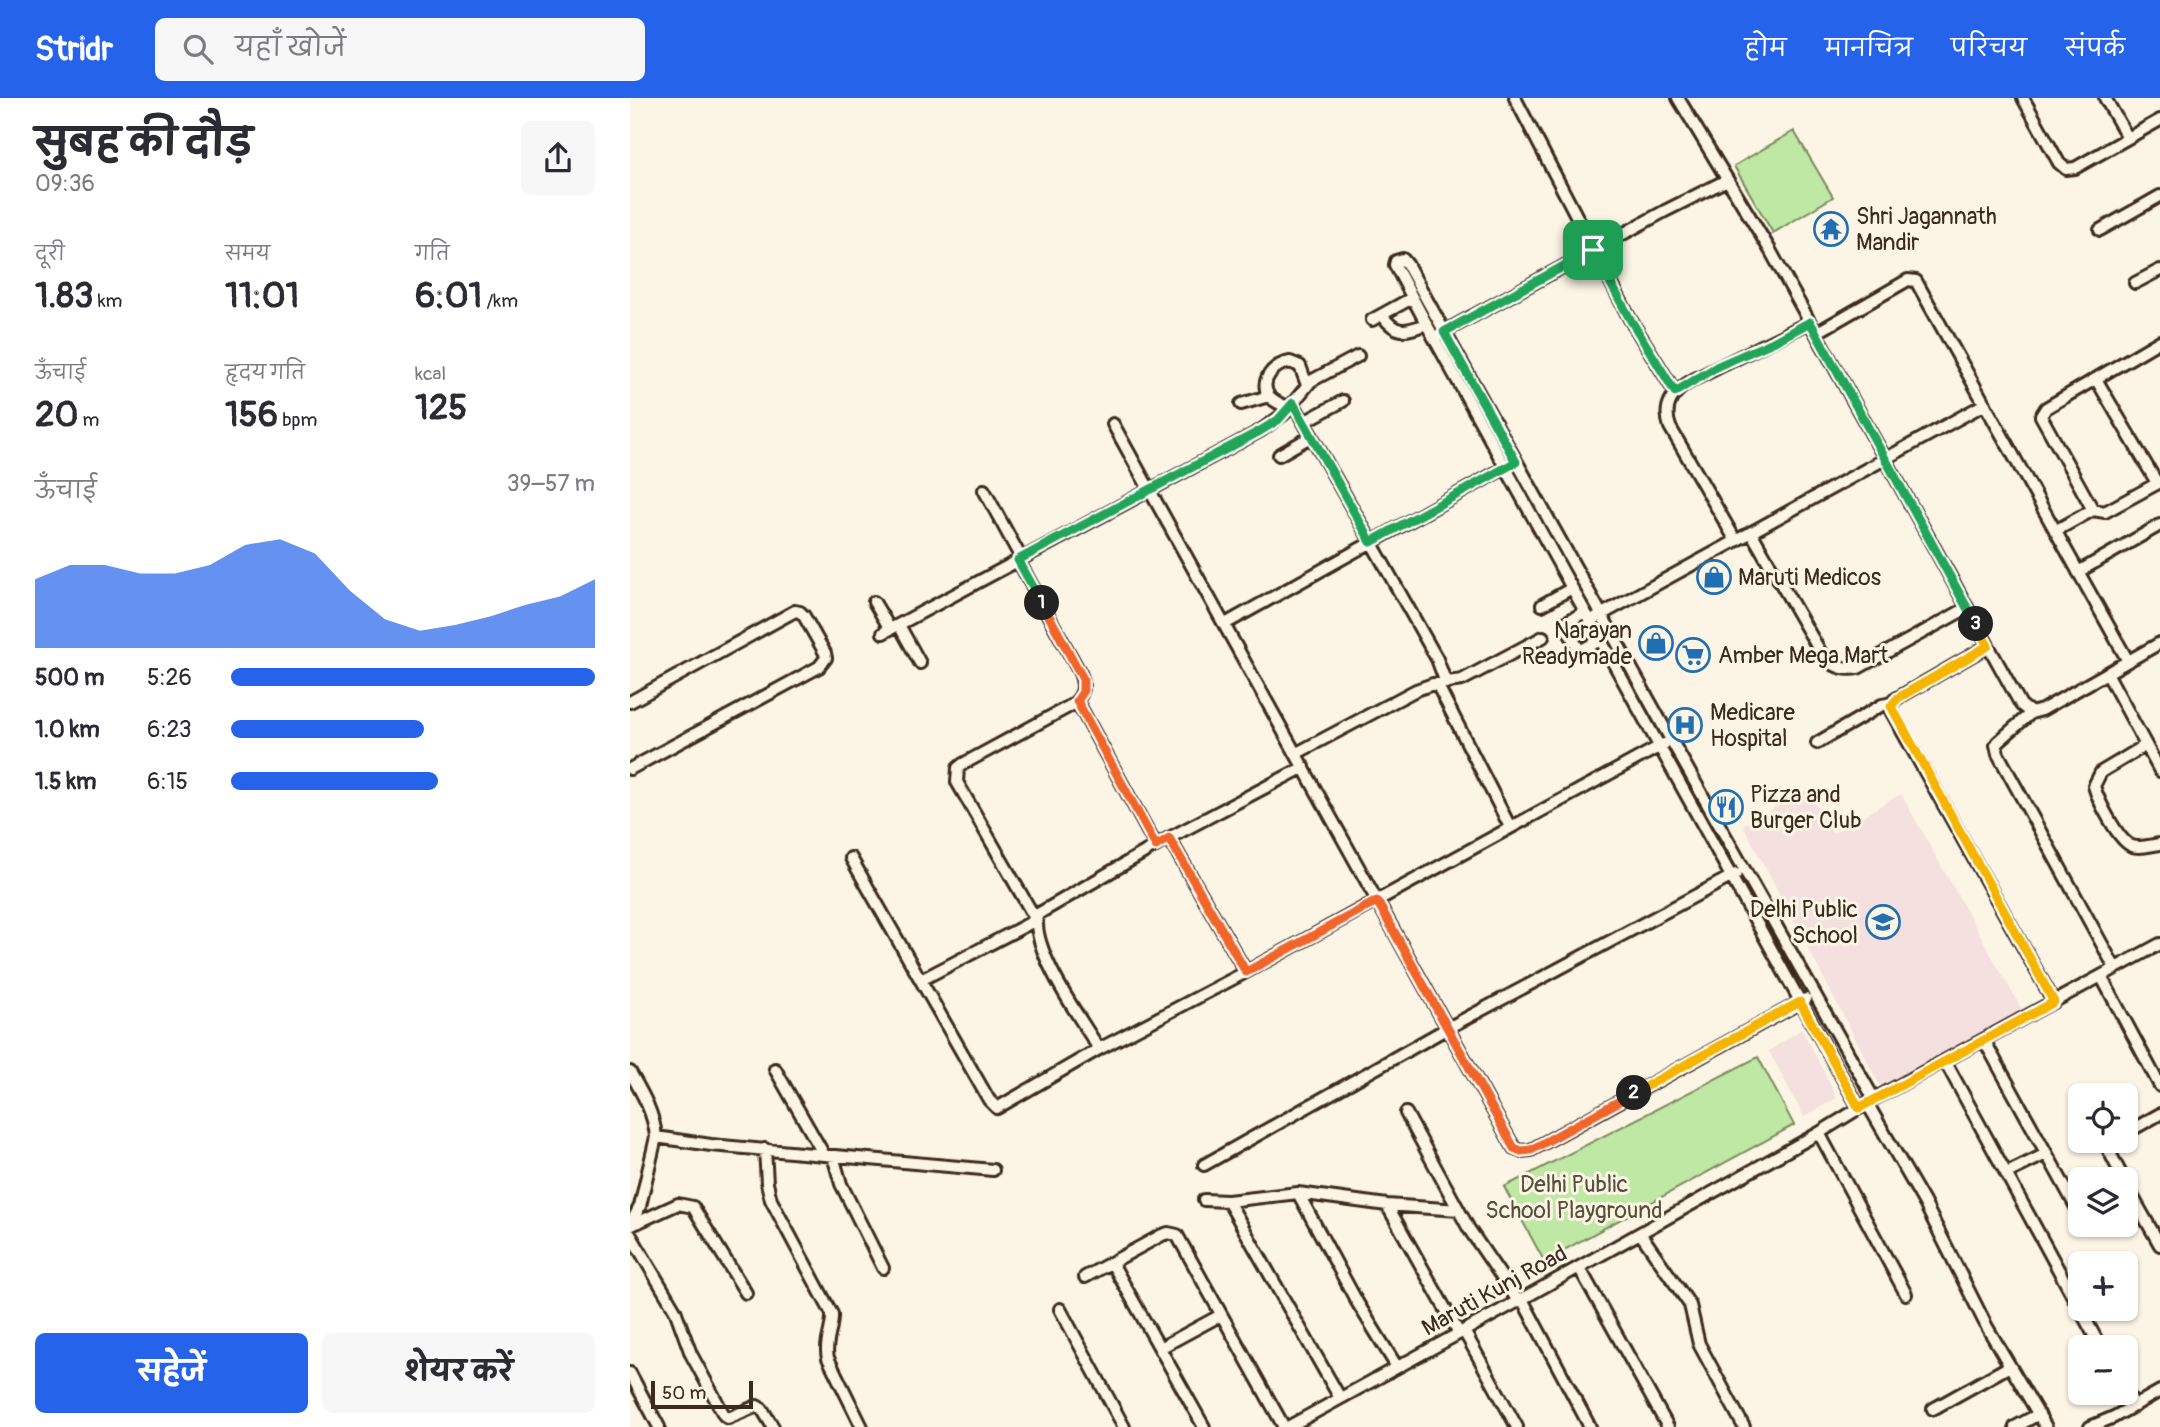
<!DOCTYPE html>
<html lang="hi">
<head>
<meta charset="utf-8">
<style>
	:root { --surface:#fff; --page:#f7f7f7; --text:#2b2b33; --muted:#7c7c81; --accent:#2563eb }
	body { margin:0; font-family:Pangolin,"Playpen Sans Deva",sans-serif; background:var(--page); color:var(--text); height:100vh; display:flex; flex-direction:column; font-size:26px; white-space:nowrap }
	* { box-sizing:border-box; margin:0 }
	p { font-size:23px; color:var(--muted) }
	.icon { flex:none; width:38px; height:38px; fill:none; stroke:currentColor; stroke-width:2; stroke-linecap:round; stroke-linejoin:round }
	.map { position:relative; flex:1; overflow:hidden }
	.details { display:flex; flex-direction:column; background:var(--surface); width:630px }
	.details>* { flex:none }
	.controls { position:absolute; left:1438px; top:985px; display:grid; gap:14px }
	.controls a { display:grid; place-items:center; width:70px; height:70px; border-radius:10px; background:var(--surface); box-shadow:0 2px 5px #0004; font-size:35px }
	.scale { position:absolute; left:21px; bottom:18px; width:102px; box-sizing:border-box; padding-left:7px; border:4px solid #3b2a1e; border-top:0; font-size:19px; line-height:24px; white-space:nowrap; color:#3b2a1e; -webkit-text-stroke:5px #fcf5e5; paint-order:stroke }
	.pin { position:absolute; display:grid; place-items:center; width:60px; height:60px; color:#fff; margin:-30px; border-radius:14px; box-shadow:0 4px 10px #0006 }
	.km { position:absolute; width:35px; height:35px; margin:-18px; border-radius:50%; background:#222; color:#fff; font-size:19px; line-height:35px; text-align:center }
	.round { display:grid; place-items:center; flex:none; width:74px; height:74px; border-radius:10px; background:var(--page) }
	.headline { display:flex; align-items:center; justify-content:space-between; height:119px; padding:0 35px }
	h1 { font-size:38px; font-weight:700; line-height:52px }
	.stats { display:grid; grid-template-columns:repeat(3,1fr); gap:10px; height:119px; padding:7px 35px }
	.stats div { display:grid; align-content:center }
	.stats b { font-size:35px; font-weight:700 }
	.stats small { font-size:19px; font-weight:400 }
	.stats p { font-size:19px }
	.chart { height:196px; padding:14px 35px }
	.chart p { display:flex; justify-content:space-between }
	.chart svg { width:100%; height:126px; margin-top:7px; fill:var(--accent); opacity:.7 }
	.cta { display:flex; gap:14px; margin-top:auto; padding:14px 35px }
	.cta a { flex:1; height:80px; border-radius:10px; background:var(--accent); color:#fff; font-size:28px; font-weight:700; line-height:80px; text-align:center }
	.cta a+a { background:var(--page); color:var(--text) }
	ul { padding:0 35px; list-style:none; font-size:23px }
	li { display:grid; grid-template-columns:112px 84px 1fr; align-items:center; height:52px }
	li i { height:18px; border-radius:9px; background:var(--accent) }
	header { display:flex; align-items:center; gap:42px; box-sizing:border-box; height:98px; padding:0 35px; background:var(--accent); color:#fff }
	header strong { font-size:33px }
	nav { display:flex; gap:38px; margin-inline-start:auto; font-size:24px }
	.search { width:490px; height:63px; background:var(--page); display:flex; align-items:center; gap:18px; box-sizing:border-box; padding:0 24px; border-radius:10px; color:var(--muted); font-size:26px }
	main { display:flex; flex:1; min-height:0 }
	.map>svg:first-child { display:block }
</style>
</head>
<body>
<header>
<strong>Stridr</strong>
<div class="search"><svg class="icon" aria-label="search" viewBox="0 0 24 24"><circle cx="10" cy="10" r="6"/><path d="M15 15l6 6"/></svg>यहाँ खोजें</div>
<nav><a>होम</a><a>मानचित्र</a><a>परिचय</a><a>संपर्क</a></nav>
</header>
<main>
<section class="details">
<div class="headline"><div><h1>सुबह की दौड़</h1><p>09:36</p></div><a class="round"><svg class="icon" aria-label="share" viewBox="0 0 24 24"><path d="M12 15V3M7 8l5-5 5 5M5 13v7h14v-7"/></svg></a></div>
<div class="stats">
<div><p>दूरी</p><b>1.83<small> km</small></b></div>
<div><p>समय</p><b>11:01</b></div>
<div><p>गति</p><b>6:01<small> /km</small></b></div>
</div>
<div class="stats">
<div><p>ऊँचाई</p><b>20<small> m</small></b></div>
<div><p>हृदय गति</p><b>156<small> bpm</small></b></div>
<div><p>kcal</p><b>125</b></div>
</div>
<div class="chart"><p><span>ऊँचाई</span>39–57 m</p>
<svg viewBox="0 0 160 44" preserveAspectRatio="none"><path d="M0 44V20L10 15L20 15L30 18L40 18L50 15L60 8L70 6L80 11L90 24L100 34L110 38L120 36L130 33L140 29L150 26L160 20V44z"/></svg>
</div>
<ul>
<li><b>500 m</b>5:26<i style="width:100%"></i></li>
<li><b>1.0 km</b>6:23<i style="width:53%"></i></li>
<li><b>1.5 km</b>6:15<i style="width:57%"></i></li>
</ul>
<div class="cta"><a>सहेजें</a><a>शेयर करें</a></div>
</section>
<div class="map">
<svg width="1530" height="1329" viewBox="0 0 1530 1329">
	<rect width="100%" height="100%" fill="#fcf5e5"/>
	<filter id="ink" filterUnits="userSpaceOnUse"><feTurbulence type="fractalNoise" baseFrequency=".0143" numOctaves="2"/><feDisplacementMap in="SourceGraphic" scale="14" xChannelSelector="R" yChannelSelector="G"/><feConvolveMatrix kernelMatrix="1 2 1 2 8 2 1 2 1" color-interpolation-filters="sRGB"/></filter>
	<g filter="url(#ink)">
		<path fill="#f4e0de" d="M1177,692L1203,735L1271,696L1392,912L1252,991L1113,727Z
			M1172,931L1207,1000L1174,1019L1139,953Z"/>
		<path fill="#bfe8a4" stroke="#7d8961" stroke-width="2" d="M1164,33L1203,99L1143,135L1104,68Z
			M1128,959L1164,1027L914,1163L874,1089Z"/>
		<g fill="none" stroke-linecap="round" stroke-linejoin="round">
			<g stroke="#3b2a1e" stroke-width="16">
				<path id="street" d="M885,0L1000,221L1045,294
					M1048,0L1140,152L1391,607L1401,615L1412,612L1530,545
					M1393,0L1429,65L1436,71L1445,70L1530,22
					M1475,0L1498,40
					M1470,132L1530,98
					M1505,185L1530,172
					M752,217C766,237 775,234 796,226
					M742,222L782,200
					M1186,235L1278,182L1286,183L1498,563
					M810,236L1035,113L1097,82
					M1530,243L1416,310L1411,318L1463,412L1475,414L1530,384
					M1466,281L1527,385
					M663,305L807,561L816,585
					M611,306L639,298
					M660,310C652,307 644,304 639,298C628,282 645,266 660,264L670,268L677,287
					M674,324L713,303
					M483,326L884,1050L891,1053L901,1052L1176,901
					M649,357L682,338
					M354,392L391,460
					M1425,433L1463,412
					M1121,434L1191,555C1200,567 1212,573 1228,570L1337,510
					M1106,443L1040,329C1032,306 1044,293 1063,282L1180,224
					M1448,474L1530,427
					M244,504L260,531
					M912,507L942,490
					M955,514L938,523L937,531L950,553L970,542
					M965,520L1355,306
					M595,526L880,367
					M269,527L290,565
					M253,535L630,333L654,316L681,283L728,258
					M1358,548L1264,602L1261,613L1424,904
					M1477,575L1530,673
					M807,586L880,729
					M447,603L526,748
					M0,604L165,513L170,514L174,518L195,555L196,560L189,569L0,671
					M1401,615L1368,644L1366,647L1368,656L1485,870
					M1187,645L1252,607L1262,605
					M1516,647L1471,674L1464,688C1468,702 1488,743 1502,748C1511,751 1521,747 1530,746
					M667,655L786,592L803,586L832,582L913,539
					M539,740L616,874
					M221,760L359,1002L367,1010L469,951L616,874L1034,646
					M1471,878L1530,988
					M291,882L406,822L327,684L328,670L333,666L440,608C453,600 456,589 450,575L388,462
					M1354,942L1451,1118
					M469,951C451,921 399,850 408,816L539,740L674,669
					M1315,963L1471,1250
					M145,971L194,1057
					M0,974C12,995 24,1015 26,1039L10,1108L0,1127
					M1237,1005L1294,1104L1357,1229L1416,1329
					M1229,1010L804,240L765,167L766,163L773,161L777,166L1035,631L1244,1001
					M776,1015L839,1131L888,1203
					M1189,1035L1276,1196
					M1496,1035L1530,1016
					M26,1039L81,1047L363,1072
					M1483,1043L1478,1050L1479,1053L1494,1082
					M135,1051L137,1085L141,1102L202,1216C203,1231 194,1245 198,1260L232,1329
					M203,1058L211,1086L253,1170
					M574,1067L816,931L1106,776
					M1377,1075L1416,1056
					M1496,1087L1530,1147
					M668,1095L727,1204L767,1269
					M574,1102L598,1103L668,1095L757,1107L829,1112
					M598,1103L710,1300
					M757,1107L829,1235
					M0,1128L48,1106L63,1109L116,1195
					M1010,1135L1060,1207L1069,1246L1114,1329
					M0,1136L45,1212L61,1256L94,1317L98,1320L127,1308L132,1311L143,1329
					M482,1165L574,1329
					M949,1169L1038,1329
					M455,1179L532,1137L538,1135L547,1137L654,1329
					M892,1201L960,1329
					M430,1211L494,1329
					M834,1233L887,1329
					M530,1250L591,1217
					M0,1275L29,1329
					M1496,1293L1505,1308
					M1303,1311L1380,1268
					M658,1329L892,1201L1189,1035L1244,1001L1530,846
					M1385,1329L1409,1316
					M1460,1329L1484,1319L1530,1293"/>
			</g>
			<use href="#street" stroke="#fcf5e5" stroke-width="10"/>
		</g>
	</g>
	<g fill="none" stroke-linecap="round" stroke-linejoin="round" filter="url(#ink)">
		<g stroke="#fff" stroke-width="14">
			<path id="split-1" d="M412,505L388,462L630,333L648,322L663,305L741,444L886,364L814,234L963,152"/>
		</g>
		<g stroke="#fff" stroke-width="14">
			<path id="split-2" d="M412,505L453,581V594L447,603L526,748L539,740L616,874L747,803L884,1050L891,1053L901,1052L1004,995"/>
		</g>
		<g stroke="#fff" stroke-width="14">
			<path id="split-3" d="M1004,995L1170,904L1229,1010L1424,904L1261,608L1268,600L1358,548L1346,526"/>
		</g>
		<g stroke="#fff" stroke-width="14">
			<path id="split-4" d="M963,152L1000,221L1045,294L1088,268L1143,244L1180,224L1346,526"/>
		</g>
		<use href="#split-1" stroke="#22a559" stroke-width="9"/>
		<use href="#split-2" stroke="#f0652b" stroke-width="9"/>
		<use href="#split-3" stroke="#f5b400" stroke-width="9"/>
		<use href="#split-4" stroke="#22a559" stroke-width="9"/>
	</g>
	<defs>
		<g id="temple-ring" transform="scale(1.75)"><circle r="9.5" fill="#fcf5e5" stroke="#1f6fb2" stroke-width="1.5"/><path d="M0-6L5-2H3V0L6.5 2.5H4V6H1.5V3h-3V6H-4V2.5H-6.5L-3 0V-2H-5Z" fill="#1f6fb2"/></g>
		<g id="shop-ring" transform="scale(1.75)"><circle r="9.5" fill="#fcf5e5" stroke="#1f6fb2" stroke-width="1.5"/><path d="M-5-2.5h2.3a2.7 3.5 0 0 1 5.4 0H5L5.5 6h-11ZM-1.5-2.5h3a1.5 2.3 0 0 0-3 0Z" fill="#1f6fb2"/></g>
		<g id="supermarket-ring" transform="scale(1.75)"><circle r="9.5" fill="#fcf5e5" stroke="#1f6fb2" stroke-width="1.5"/><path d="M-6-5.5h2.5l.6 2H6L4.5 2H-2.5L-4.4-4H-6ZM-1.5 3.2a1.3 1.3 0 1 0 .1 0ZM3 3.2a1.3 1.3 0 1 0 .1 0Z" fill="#1f6fb2"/></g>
		<g id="hospital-ring" transform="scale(1.75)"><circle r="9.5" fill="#fcf5e5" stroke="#1f6fb2" stroke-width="1.5"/><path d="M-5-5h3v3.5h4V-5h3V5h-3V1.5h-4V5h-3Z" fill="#1f6fb2"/></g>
		<g id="restaurant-ring" transform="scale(1.75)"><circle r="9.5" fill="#fcf5e5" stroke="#1f6fb2" stroke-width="1.5"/><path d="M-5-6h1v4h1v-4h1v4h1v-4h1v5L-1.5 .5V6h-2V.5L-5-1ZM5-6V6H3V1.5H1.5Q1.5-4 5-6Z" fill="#1f6fb2"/></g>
		<g id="school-ring" transform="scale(1.75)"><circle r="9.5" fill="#fcf5e5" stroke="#1f6fb2" stroke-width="1.5"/><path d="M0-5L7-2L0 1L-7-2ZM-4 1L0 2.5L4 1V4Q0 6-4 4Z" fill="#1f6fb2"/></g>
	</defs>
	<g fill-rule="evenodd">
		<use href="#temple-ring" x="1201" y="131"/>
		<use href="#shop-ring" x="1084" y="479"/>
		<use href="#shop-ring" x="1026" y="545"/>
		<use href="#supermarket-ring" x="1063" y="557"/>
		<use href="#hospital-ring" x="1055" y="627"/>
		<use href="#restaurant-ring" x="1096" y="709"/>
		<use href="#school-ring" x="1253" y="824"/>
	</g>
	<g text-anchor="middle" stroke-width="6" stroke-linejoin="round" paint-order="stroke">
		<g font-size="23" fill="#3b2a1e" stroke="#fcf5e5" text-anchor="start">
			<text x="1226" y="126">Shri Jagannath<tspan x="1226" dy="26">Mandir</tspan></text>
			<text x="1108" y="487">Maruti Medicos</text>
			<text x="1002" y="540" text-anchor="end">Narayan<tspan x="1002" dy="26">Readymade</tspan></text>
			<text x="1088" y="565">Amber Mega Mart</text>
			<text x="1080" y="622">Medicare<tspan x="1080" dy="26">Hospital</tspan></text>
			<text x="1120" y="704">Pizza and<tspan x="1120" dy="26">Burger Club</tspan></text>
			<text x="1228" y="819" text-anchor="end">Delhi Public<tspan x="1228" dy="26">School</tspan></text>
		</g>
		<g font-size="23" fill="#555039" stroke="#fcf5e5">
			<text x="944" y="1094">Delhi Public<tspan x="944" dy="26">School Playground</tspan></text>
		</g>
		<g font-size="23" fill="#3b2a1e" stroke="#fcf5e5">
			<text transform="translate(864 1192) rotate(-29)" y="8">Maruti Kunj Road</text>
		</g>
	</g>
</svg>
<div class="controls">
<a><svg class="icon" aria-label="locate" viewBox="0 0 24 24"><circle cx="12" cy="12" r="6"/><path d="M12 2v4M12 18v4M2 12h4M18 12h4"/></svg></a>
<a><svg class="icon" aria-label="layers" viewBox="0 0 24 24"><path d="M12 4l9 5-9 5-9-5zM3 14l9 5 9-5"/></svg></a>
<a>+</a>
<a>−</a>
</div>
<div class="scale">50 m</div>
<div class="pin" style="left:963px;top:152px;background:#1e9e55"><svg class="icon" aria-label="arrive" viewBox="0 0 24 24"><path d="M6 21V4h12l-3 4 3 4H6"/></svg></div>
<b class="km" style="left:412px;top:505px">1</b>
<b class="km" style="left:1004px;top:995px">2</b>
<b class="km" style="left:1346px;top:526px">3</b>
</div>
</main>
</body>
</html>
